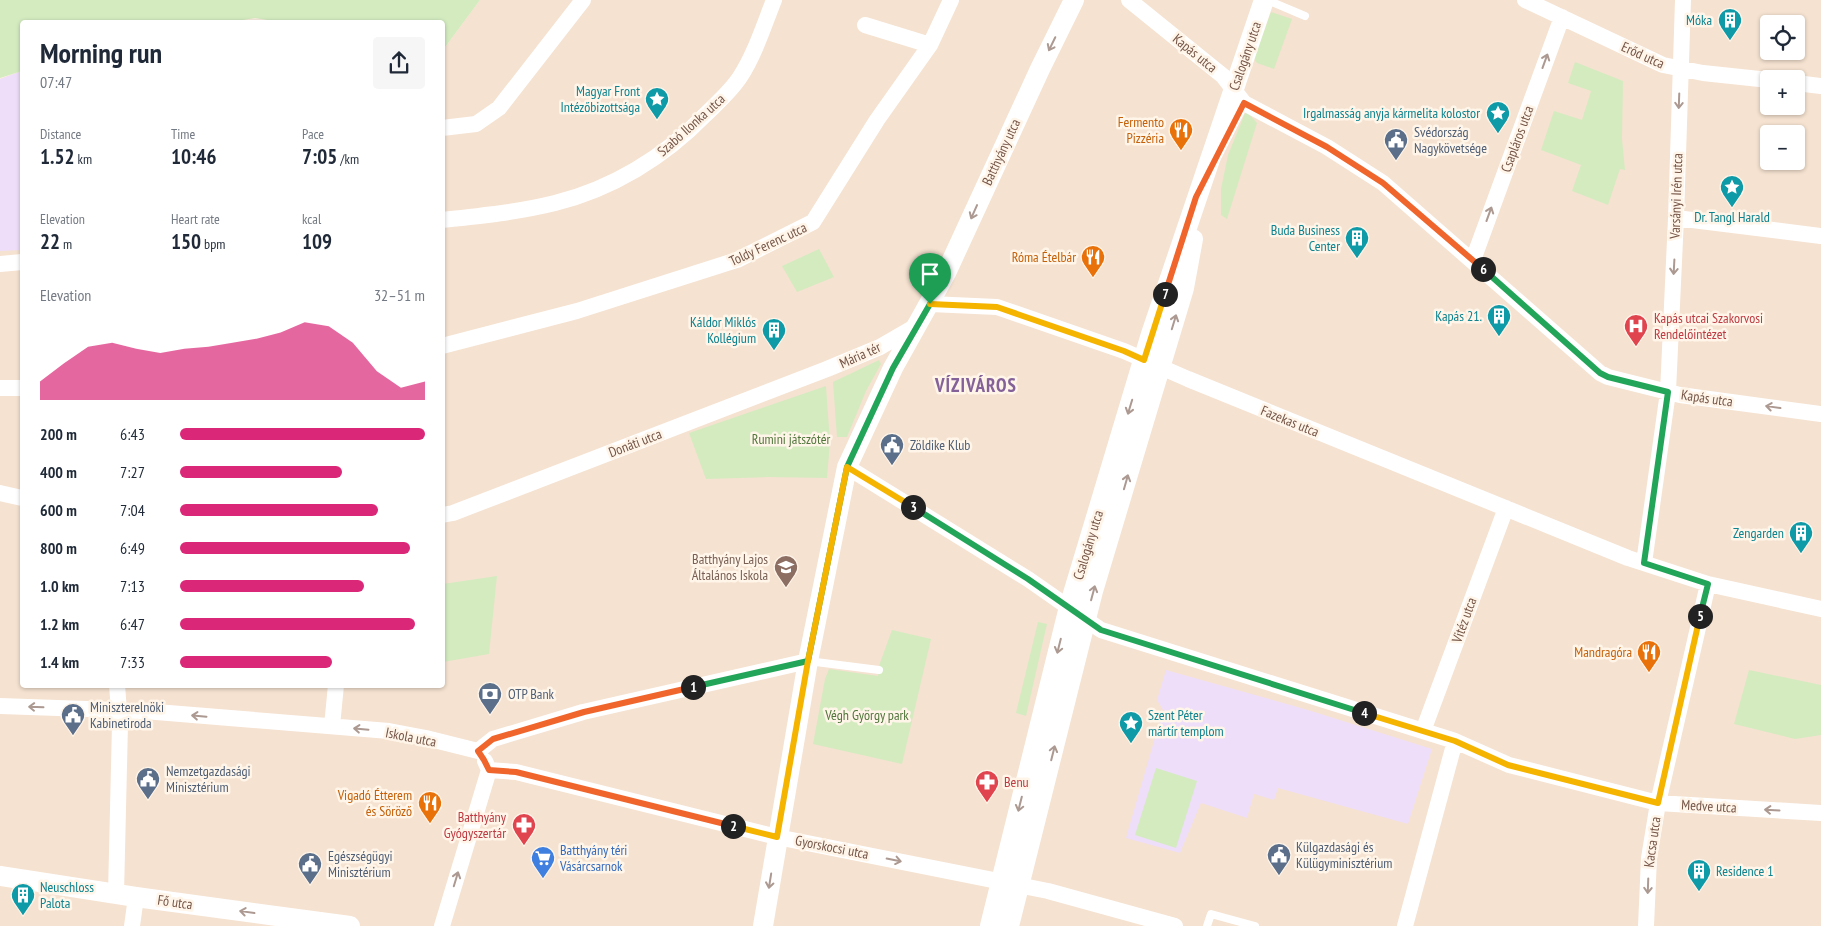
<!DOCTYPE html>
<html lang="en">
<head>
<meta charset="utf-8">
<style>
	:root { --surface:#fff; --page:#f6f6f7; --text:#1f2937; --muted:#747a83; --accent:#db2777 }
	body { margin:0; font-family:"PT Sans Narrow",sans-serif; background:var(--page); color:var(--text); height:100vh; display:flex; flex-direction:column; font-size:19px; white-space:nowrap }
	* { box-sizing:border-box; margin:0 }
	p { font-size:16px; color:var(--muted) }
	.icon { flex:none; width:28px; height:28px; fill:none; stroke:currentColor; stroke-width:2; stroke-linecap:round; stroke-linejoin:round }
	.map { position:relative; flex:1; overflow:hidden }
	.sheet { position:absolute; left:20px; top:20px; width:425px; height:668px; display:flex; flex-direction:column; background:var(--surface); border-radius:5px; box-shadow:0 1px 4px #0004 }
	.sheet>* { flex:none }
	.controls { position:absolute; left:1760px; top:15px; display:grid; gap:10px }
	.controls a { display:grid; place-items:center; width:45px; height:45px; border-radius:5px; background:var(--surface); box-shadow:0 1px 4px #0004; font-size:25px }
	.pin { position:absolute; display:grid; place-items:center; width:42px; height:42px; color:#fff; margin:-51px -21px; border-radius:50% 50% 50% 0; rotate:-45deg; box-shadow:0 0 5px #0007 }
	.pin .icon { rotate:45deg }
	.km { position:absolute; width:25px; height:25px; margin:-12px; border-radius:50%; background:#222; color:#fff; font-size:14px; line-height:25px; text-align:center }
	.round { display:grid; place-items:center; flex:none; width:52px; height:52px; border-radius:5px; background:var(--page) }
	.overview { display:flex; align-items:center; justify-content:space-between; height:85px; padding:0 20px }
	h1 { font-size:28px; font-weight:600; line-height:38px }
	.figures { display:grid; grid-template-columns:repeat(3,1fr); gap:8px; height:85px; padding:5px 20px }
	.figures div { display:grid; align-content:center }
	.figures b { font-size:21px; font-weight:600 }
	.figures small { font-size:14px; font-weight:400 }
	.figures p { font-size:14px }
	.chart { height:140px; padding:10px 20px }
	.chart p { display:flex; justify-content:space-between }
	.chart svg { width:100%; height:90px; margin-top:5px; fill:var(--accent); opacity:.7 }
	ul { padding:0 20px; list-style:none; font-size:16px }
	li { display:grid; grid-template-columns:80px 60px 1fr; align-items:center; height:38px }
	li i { height:12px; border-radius:6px; background:var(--accent) }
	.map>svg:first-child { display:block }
</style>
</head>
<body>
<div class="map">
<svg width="1821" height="926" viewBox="0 0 1821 926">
	<rect width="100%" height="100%" fill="#fdf1e1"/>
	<path fill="#f5e2d0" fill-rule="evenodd" d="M480,0H1821V926H0V79L22,71V685H442L443,50ZM1769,24H1796V51H1769ZM1769,79H1796V106H1769ZM1769,134H1796V161H1769Z"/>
	<path fill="#eedef9" d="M22,71V250L0,251V79Z
		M1166,670L1308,710L1432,749L1408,824L1278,788L1274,800L1254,794L1247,818L1201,803L1180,853L1126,838L1163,710L1157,700Z"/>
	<path fill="#d4ebc0" d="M0,0H480L443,50L442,22H280L255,18L231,22H22V71L0,78Z
		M1271,12L1292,19L1274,69L1257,63L1254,59Z
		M1575,62L1623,81L1622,139L1625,170L1620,169L1608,205L1572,191L1581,165L1541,150L1554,111L1582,120L1591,91L1568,83Z
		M1246,111L1257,123L1227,219L1221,215V189L1228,155Z
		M819,249L834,277L797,292L782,266Z
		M879,360L881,364L866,391L847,437H837L833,382Z
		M826,386L830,442L827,478L768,477L706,479L689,433Z
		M497,576L489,654L443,662V584Z
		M1038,622L1047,624L1026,716L1016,713Z
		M892,630L931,639L902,764L813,744L825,679L829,669L878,676L880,663Z
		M1749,670L1821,685V735L1795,739L1734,724Z
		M1156,768L1197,781L1176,848L1135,835Z"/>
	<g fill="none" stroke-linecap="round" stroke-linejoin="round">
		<path stroke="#fff" stroke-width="8" d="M1267,0L1305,16
			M1227,138L1244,103
			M808,661L879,670
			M1207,926L1211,914L1255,926"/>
		<path stroke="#fff" stroke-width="16" d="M1129,0L1223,76L1244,103L1327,147L1383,183L1600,373L1608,377L1680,395L1821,414
			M1525,0L1663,65L1703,73L1769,80
			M865,25L930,45
			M1796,83L1821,86
			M442,128L476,124L499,108L583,0
			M1676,218L1821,236
			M442,220C480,216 519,212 555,203C612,189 664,157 704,116C717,103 731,91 740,77C755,54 764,25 774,0
			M1473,260L1562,17
			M0,264L22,262
			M930,304L997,307L1124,351L1188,379L1628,558L1708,584L1821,609
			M442,346L577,311L737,260L813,222L877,120L930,45L951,0
			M0,388H22
			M847,467L1028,579L1101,630L1455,741L1509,765L1658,803L1821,813
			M0,493L22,498
			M442,515L453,513L827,369L880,347L918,325
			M1644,563L1668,392L1676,218L1683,0
			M0,706L144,711L389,731L426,738L478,751
			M332,726L336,685
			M1423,731L1506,508
			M478,751L493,739L583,712L808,661
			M489,770L516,772L777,837L1048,891L1175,926
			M116,894L120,724L117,685
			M132,926L136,897
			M442,926L489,770L485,761
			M1405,926L1455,741
			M1646,926L1649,858L1658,803L1708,584"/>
		<path stroke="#fff" stroke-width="20" d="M0,876L136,897L350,926
			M763,926L808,661L847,467L893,368L946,273L1040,69L1074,0
			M990,926L1069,607L1151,334L1264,0
			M1009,926L1093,591L1184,288L1193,239"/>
	</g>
	<defs><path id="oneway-shaft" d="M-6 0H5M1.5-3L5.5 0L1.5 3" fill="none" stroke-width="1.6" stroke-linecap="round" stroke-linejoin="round" transform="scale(1.25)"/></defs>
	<g stroke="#ac9991">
		<use href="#oneway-shaft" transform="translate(1052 44) rotate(116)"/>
		<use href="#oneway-shaft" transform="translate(1545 61) rotate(-70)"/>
		<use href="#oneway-shaft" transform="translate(1679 101) rotate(92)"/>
		<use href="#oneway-shaft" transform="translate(974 212) rotate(114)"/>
		<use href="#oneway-shaft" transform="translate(1489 214) rotate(-70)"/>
		<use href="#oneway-shaft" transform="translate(1674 267) rotate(93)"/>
		<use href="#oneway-shaft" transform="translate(1174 322) rotate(-73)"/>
		<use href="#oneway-shaft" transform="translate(1130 407) rotate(107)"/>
		<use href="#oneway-shaft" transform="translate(1773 407) rotate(-172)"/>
		<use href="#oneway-shaft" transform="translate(1126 482) rotate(-74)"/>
		<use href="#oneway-shaft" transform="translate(1093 593) rotate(-75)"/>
		<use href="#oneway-shaft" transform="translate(1059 646) rotate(104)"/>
		<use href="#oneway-shaft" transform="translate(36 707) rotate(-178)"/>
		<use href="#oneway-shaft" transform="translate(199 716) rotate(-175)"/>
		<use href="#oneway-shaft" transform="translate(361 729) rotate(-175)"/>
		<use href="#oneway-shaft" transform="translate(1053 753) rotate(-76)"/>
		<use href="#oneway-shaft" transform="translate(1020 804) rotate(104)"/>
		<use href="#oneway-shaft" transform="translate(1772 810) rotate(-177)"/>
		<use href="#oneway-shaft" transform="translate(894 860) rotate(11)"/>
		<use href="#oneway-shaft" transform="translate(456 879) rotate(-73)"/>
		<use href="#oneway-shaft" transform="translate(770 881) rotate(99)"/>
		<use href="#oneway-shaft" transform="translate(1648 886) rotate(92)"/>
		<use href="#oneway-shaft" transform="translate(247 912) rotate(-172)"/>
	</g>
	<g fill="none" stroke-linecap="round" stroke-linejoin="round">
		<g stroke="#fff" stroke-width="10">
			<path id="split-1" d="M693,687L808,661L847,467L893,368L930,304"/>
		</g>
		<g stroke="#fff" stroke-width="10">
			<path id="split-2" d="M693,687L584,712L493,739L478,751L484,760L489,770L516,772L733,826"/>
		</g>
		<g stroke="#fff" stroke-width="10">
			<path id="split-3" d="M733,826L777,837L808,661L847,467L913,507"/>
		</g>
		<g stroke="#fff" stroke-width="10">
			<path id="split-4" d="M913,507L1028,579L1101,630L1364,713"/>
		</g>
		<g stroke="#fff" stroke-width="10">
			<path id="split-5" d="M1364,713L1455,741L1508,765L1658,803L1700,616"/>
		</g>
		<g stroke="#fff" stroke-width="10">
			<path id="split-6" d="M1483,269L1600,373L1608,377L1668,392L1644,563L1708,584L1700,616"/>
		</g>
		<g stroke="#fff" stroke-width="10">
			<path id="split-7" d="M1165,294L1196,197L1244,103L1327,147L1383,183L1483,269"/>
		</g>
		<g stroke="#fff" stroke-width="10">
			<path id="split-8" d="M930,304L997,307L1124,351L1144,360L1165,294"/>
		</g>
		<use href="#split-1" stroke="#22a559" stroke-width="6"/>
		<use href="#split-2" stroke="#f0652b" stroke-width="6"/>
		<use href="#split-3" stroke="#f5b400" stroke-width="6"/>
		<use href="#split-4" stroke="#22a559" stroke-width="6"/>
		<use href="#split-5" stroke="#f5b400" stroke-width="6"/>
		<use href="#split-6" stroke="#22a559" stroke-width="6"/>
		<use href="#split-7" stroke="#f0652b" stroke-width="6"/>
		<use href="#split-8" stroke="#f5b400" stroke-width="6"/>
	</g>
	<defs>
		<g id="building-pin" transform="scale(1.25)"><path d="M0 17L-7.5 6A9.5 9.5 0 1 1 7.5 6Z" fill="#0f9aa8" stroke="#fff5e9"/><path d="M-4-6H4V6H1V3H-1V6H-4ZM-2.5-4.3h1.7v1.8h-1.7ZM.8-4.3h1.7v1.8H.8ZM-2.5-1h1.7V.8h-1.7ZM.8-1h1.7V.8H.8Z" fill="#fff"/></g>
		<g id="sight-pin" transform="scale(1.25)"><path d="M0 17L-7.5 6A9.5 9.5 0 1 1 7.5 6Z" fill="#0f9aa8" stroke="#fff5e9"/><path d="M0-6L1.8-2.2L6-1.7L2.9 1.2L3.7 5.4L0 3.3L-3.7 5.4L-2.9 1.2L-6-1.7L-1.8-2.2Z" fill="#fff"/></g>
		<g id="restaurant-pin" transform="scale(1.25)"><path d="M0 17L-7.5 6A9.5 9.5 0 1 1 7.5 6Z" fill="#e8710a" stroke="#fff5e9"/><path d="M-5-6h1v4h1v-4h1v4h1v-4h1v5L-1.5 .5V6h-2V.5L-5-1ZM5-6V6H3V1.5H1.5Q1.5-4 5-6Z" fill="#fff"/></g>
		<g id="civic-pin" transform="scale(1.25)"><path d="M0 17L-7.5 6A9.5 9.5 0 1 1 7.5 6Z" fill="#5c6f8a" stroke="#fff5e9"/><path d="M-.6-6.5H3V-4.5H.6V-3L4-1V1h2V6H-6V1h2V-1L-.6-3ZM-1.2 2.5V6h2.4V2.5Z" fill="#fff"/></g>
		<g id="hospital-pin" transform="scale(1.25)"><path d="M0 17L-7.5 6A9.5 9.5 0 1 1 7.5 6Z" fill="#e0444e" stroke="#fff5e9"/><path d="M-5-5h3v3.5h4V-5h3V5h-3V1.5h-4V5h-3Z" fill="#fff"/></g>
		<g id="school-pin" transform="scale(1.25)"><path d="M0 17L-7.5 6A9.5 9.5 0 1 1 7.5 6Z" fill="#8d6e63" stroke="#fff5e9"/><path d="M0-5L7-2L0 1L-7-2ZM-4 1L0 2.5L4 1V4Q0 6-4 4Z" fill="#fff"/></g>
		<g id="bank-pin" transform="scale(1.25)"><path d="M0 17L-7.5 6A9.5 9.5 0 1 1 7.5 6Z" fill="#5c6f8a" stroke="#fff5e9"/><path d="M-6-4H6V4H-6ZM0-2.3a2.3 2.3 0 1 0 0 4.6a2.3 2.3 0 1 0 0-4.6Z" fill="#fff"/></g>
		<g id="pharmacy-pin" transform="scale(1.25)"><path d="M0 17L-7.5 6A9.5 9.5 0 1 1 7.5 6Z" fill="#e0444e" stroke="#fff5e9"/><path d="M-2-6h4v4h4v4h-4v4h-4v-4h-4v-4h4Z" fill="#fff"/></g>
		<g id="supermarket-pin" transform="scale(1.25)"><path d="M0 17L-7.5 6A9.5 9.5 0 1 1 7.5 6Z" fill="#3f7fe0" stroke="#fff5e9"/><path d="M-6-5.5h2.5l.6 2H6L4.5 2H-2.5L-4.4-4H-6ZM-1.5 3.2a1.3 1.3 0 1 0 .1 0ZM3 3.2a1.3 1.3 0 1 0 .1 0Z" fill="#fff"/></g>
	</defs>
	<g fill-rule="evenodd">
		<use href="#building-pin" x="1730" y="20"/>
		<use href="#sight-pin" x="657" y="99"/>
		<use href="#sight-pin" x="1498" y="113"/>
		<use href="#restaurant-pin" x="1181" y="130"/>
		<use href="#civic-pin" x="1396" y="140"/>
		<use href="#sight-pin" x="1732" y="187"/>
		<use href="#building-pin" x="1357" y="238"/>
		<use href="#restaurant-pin" x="1093" y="257"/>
		<use href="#building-pin" x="1499" y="316"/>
		<use href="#hospital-pin" x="1636" y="326"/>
		<use href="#building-pin" x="774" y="330"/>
		<use href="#civic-pin" x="892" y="445"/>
		<use href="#building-pin" x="1801" y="533"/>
		<use href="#school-pin" x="786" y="567"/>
		<use href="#restaurant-pin" x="1649" y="652"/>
		<use href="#bank-pin" x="490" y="694"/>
		<use href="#civic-pin" x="73" y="715"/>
		<use href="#sight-pin" x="1131" y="723"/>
		<use href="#civic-pin" x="148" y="779"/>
		<use href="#pharmacy-pin" x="987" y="782"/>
		<use href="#restaurant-pin" x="430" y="803"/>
		<use href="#pharmacy-pin" x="524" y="825"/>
		<use href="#civic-pin" x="1279" y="855"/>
		<use href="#supermarket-pin" x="543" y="858"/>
		<use href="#civic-pin" x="310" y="864"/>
		<use href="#building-pin" x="1699" y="871"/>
		<use href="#building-pin" x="23" y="895"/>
	</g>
	<g text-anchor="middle" stroke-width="5" stroke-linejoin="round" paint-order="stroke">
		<g font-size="14" fill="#0d838f" stroke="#fff5e9" text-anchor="end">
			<text x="1712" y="25">Móka</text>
			<text x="640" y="96">Magyar Front<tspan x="640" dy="16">Intézőbizottsága</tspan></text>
			<text x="1480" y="118">Irgalmasság anyja kármelita kolostor</text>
			<text x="1732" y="222" text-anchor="middle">Dr. Tangl Harald</text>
			<text x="1340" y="235">Buda Business<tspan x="1340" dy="16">Center</tspan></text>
			<text x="1482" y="321">Kapás 21.</text>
			<text x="756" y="327">Káldor Miklós<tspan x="756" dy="16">Kollégium</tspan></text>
			<text x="1784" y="538">Zengarden</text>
			<text x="1148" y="720" text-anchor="start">Szent Péter<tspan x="1148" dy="16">mártír templom</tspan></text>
			<text x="1716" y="876" text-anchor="start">Residence 1</text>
			<text x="40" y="892" text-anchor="start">Neuschloss<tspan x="40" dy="16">Palota</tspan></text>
		</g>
		<g font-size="14" fill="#755547" stroke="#fff5e9">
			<text transform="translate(1195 53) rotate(39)" y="5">Kapás utca</text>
			<text transform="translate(1643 55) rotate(24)" y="5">Erőd utca</text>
			<text transform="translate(1245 56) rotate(-71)" y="5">Csalogány utca</text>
			<text transform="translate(691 125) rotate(-42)" y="5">Szabó Ilonka utca</text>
			<text transform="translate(1517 139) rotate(-70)" y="5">Csapláros utca</text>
			<text transform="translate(1001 152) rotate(-65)" y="5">Batthyány utca</text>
			<text transform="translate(1676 196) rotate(-88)" y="5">Varsányi Irén utca</text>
			<text transform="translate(768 244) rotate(-25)" y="5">Toldy Ferenc utca</text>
			<text transform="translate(860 355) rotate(-24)" y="5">Mária tér</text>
			<text transform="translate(1707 398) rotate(8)" y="5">Kapás utca</text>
			<text transform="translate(1290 421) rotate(22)" y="5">Fazekas utca</text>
			<text transform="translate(635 443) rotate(-21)" y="5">Donáti utca</text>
			<text transform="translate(1088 545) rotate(-73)" y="5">Csalogány utca</text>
			<text transform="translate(1464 620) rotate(-70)" y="5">Vitéz utca</text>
			<text transform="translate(411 737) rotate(11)" y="5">Iskola utca</text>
			<text transform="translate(1709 806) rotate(3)" y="5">Medve utca</text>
			<text transform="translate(1652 842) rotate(-82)" y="5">Kacsa utca</text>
			<text transform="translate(832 847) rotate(11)" y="5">Gyorskocsi utca</text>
			<text transform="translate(175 902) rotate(8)" y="5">Fő utca</text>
		</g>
		<g font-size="14" fill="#c56008" stroke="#fff5e9" text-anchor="end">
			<text x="1164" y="127">Fermento<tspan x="1164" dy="16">Pizzéria</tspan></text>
			<text x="1076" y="262">Róma Ételbár</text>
			<text x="1632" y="657">Mandragóra</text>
			<text x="412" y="800">Vigadó Étterem<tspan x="412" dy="16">és Söröző</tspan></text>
		</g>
		<g font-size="14" fill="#4e5e75" stroke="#fff5e9" text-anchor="start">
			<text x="1414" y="137">Svédország<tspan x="1414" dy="16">Nagykövetsége</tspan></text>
			<text x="910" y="450">Zöldike Klub</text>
			<text x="508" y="699">OTP Bank</text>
			<text x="90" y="712">Miniszterelnöki<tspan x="90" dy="16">Kabinetiroda</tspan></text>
			<text x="166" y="776">Nemzetgazdasági<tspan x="166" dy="16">Minisztérium</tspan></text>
			<text x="1296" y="852">Külgazdasági és<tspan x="1296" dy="16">Külügyminisztérium</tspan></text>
			<text x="328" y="861">Egészségügyi<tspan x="328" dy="16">Minisztérium</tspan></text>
		</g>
		<g font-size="14" fill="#be3a42" stroke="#fff5e9" text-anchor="start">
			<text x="1654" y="323">Kapás utcai Szakorvosi<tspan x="1654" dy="16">Rendelőintézet</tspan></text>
			<text x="1004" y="787">Benu</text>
			<text x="506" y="822" text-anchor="end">Batthyány<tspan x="506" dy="16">Gyógyszertár</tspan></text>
		</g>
		<g font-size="14" fill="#51763c" stroke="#fff5e9">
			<text x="791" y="444">Rumini játszótér</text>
			<text x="867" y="720">Végh György park</text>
		</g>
		<g font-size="14" fill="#785e54" stroke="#fff5e9" text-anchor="end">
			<text x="768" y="564">Batthyány Lajos<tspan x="768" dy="16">Általános Iskola</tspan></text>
		</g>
		<g font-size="14" fill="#366cbe" stroke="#fff5e9" text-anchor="start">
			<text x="560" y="855">Batthyány téri<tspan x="560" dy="16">Vásárcsarnok</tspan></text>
		</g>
		<g font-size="19" font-weight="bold" letter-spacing="1" fill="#846299" stroke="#fff5e9">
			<text x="976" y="392">VÍZIVÁROS</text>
		</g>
	</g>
</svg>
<div class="controls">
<a><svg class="icon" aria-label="locate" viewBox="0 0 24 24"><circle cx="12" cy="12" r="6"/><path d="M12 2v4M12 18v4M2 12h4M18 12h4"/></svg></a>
<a>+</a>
<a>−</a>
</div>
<div class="pin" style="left:930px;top:304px;background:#1e9e55"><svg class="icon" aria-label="arrive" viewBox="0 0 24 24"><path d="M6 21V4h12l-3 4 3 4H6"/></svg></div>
<b class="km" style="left:693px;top:687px">1</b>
<b class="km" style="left:733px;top:826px">2</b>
<b class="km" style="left:913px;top:507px">3</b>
<b class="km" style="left:1364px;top:713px">4</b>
<b class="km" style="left:1700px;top:616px">5</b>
<b class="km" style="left:1483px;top:269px">6</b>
<b class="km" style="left:1165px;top:294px">7</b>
<section class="sheet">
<div class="overview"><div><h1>Morning run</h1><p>07:47</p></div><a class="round"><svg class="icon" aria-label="share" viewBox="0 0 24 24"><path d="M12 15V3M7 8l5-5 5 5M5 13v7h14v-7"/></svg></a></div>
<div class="figures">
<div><p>Distance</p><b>1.52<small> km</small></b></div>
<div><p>Time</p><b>10:46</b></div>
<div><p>Pace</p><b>7:05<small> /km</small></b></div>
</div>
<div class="figures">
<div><p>Elevation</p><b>22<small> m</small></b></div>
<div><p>Heart rate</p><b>150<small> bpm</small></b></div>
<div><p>kcal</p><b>109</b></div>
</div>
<div class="chart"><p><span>Elevation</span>32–51 m</p>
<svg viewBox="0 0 160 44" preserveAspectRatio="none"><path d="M0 44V35L10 26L20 18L30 16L40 19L50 21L60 19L70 18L80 16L90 14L100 11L110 6L120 8L130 16L140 30L150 38L160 35V44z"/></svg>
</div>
<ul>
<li><b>200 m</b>6:43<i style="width:100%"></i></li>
<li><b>400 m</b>7:27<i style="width:66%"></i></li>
<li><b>600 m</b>7:04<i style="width:81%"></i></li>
<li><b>800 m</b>6:49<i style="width:94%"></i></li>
<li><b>1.0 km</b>7:13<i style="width:75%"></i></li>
<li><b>1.2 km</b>6:47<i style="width:96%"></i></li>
<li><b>1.4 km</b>7:33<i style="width:62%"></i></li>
</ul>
</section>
</div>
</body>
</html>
